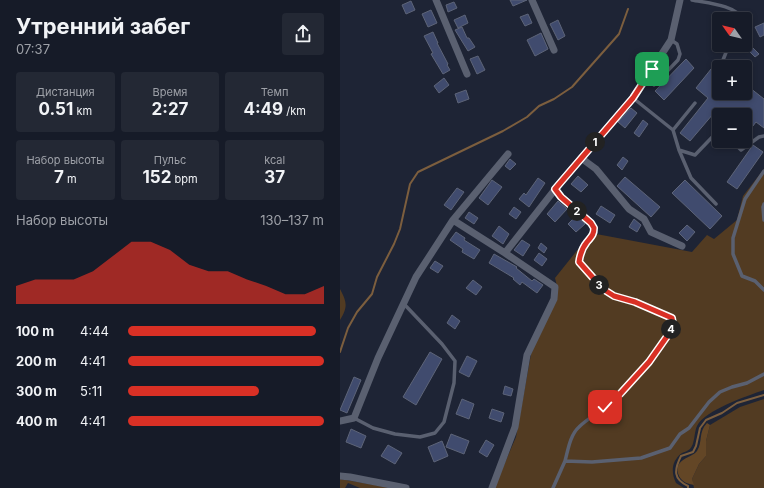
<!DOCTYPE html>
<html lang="ru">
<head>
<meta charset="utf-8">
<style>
	:root { --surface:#161b28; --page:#232834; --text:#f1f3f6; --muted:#9ea1a8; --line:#353945; --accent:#d93025 }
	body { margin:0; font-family:Inter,sans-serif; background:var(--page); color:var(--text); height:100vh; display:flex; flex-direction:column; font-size:15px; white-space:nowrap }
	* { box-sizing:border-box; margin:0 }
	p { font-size:13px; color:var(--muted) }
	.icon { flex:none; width:22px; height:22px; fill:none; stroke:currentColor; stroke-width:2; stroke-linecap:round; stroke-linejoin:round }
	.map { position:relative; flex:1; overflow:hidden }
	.sheet { display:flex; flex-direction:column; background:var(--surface); width:340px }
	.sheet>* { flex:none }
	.needle { width:26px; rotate:304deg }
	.buttons { position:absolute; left:372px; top:12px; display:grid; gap:8px }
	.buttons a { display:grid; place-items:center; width:40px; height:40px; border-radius:4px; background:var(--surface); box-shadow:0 2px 6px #0003,0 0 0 1px var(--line); font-size:20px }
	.pin { position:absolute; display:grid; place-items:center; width:34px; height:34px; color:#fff; margin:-17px; border-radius:8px; box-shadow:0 2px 6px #0006 }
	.km { position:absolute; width:20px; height:20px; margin:-10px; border-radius:50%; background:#222; color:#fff; font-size:11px; line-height:20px; text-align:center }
	.round { display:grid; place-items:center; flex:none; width:42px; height:42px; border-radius:4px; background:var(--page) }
	.headline { display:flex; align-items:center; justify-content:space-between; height:68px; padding:0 16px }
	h1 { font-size:22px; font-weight:700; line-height:30px }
	.metrics { display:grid; grid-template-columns:repeat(3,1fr); gap:6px; height:68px; padding:4px 16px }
	.metrics div { display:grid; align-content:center; border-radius:4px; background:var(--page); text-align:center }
	.metrics b { font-size:17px; font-weight:700 }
	.metrics small { font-size:11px; font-weight:400 }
	.metrics p { font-size:11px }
	.chart { height:112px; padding:8px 16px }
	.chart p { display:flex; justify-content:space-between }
	.chart svg { width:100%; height:72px; margin-top:4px; fill:var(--accent); opacity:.7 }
	ul { padding:0 16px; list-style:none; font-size:13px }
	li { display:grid; grid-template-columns:64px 48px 1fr; align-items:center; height:30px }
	li i { height:10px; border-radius:5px; background:var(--accent) }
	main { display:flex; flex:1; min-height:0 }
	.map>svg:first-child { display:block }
</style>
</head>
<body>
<main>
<section class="sheet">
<div class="headline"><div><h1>Утренний забег</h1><p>07:37</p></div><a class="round"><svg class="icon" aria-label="share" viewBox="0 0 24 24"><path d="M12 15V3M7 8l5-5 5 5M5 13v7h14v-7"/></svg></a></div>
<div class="metrics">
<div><p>Дистанция</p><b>0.51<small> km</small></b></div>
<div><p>Время</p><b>2:27</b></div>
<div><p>Темп</p><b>4:49<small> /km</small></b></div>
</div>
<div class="metrics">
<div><p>Набор высоты</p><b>7<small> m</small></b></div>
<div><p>Пульс</p><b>152<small> bpm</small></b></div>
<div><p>kcal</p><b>37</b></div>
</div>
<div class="chart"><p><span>Набор высоты</span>130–137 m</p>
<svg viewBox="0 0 160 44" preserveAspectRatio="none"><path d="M0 44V33L10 29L20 29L30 29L40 24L50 15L60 6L70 6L80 11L90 20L100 24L110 24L120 29L130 33L140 38L150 38L160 33V44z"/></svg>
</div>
<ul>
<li><b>100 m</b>4:44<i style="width:96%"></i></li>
<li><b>200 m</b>4:41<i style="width:100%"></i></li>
<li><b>300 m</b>5:11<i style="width:67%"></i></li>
<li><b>400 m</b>4:41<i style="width:100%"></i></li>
</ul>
</section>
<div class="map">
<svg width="424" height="488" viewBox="0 0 424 488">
	<rect width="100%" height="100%" fill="#1e2435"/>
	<path fill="#523b22" d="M424,169V390C407,396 365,410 357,426C354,432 355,444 350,449C348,451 344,452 342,453C331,461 331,473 336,483L344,488H154L176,437L191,354L218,290L215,278L251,233L352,252L367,235L374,239L397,220L403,196Z
		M0,289C7,302 8,307 0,320Z
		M424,399V488H354L352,479L359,464L366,456V441L370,425L400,407Z
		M0,479L52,488H20L8,483L5,488H0Z"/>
	<path fill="#634626" d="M367,423L370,425L366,441V456L359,464L352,479L354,485C348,484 342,482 339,476C332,459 352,458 357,451C363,442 358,432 367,423Z"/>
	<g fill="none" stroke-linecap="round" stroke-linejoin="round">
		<path stroke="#7c5e3e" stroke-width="2" d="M0,352L8,328L17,312L32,294L37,277L54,244L60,229L70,184L78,172L163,131L187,117L199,106L214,99L232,87L279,34L288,9
			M348,488V486C333,479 334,470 341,456L353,452L356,446L360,428L366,420L382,413L397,403L424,395"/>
	</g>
	<path fill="#404b6e" stroke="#5d6478" d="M170,0H187L173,6Z
		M71,1L75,10L66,14L62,5Z
		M114,2L117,8L108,12L106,5Z
		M91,10L97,23L88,27L82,14Z
		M188,14L192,23L185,26L180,17Z
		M125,15L128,23L118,28L114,20Z
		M218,20L225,36L218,40L210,24Z
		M424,23V35L420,37L415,27Z
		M122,27L127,38H129L135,47L128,51L115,30Z
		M93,32L98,43H97L108,64L107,65L110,70L103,74L91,54L93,53L84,36Z
		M201,33L208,49L195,56L187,40Z
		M409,44L419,54L415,57L405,47Z
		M138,56L145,70L137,74L130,59Z
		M346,59L354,68L324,100L315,91Z
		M379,59V93H405V84L424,99V128L416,122L409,131L405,127V115H389L379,107L350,141L340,133L368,98L356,88Z
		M104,78L109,85L99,93L94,86Z
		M126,90L129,99L118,103L115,94Z
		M291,108L297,113L285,128L278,122Z
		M303,120L308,124L299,137L294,133Z
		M413,145L423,152L397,189L387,182Z
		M283,157L288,161L282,170L277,165Z
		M170,159L176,164L170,170L165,166Z
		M238,176L248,185L241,192L231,184Z
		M285,177L320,207L311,217L277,186Z
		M198,178L205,183L189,207L179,199L184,193L186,195Z
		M152,180L162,187L148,205L139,198Z
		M345,180L382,216L370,229L332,193Z
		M117,188L124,192L111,210L104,205Z
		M218,201L227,209L215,222L207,214Z
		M261,206L275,215L270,223L256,214Z
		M174,207L181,212L176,219L169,214Z
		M129,212L138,218L134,224L125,218Z
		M236,216L245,224L236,232L228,224Z
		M294,219L301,225L297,232L289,227Z
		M347,225L355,232L347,241L339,233Z
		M159,226L169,234L163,244L152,236Z
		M116,232L125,238L124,240L140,250L134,259L122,252L123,249L110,240Z
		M182,240L190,245L183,256L174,250Z
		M201,243L207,248L204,253L198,248Z
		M199,253L207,259L202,266L194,260Z
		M154,254L177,267L176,268L192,281L194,279L203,285L197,293L182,282L180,285L173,279L174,278L149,263Z
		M95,261L103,266L98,273L90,268Z
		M133,280L142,287L136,295L126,288Z
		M112,315L120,321L115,329L107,323Z
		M90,352L102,359L76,405L63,397Z
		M127,356L137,361L129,377L119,372Z
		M14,377L21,380L7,413L0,410Z
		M165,386L173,389L171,396L163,394Z
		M122,399L134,404L129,419L116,414Z
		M152,409L164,413L161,422L149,418Z
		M11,429L26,436L21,448L6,442Z
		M111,434L129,441L124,454L106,447Z
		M146,440L154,445L147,457L139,452Z
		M102,441L108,456L94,462L88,447Z
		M48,445L62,453L55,464L41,456Z"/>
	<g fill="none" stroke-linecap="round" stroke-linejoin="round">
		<path stroke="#5a6070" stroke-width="3.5" d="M352,0C367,3 396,5 402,19
			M383,60L389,45
			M314,85L338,60L340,54L337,44L331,40
			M293,98L333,130L355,103
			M333,130L339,150L351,178L376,204
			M392,141L401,150L419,137L424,136
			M339,150L355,155L379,130
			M424,171L405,199L393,238V254L402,276L415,281L424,290
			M424,204L423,207L424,220
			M14,418L33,428L55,434L80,437L95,433L104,422L114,383L115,361L102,344L64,304
			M225,461C228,450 230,435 239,427C247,419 257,414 266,407C281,395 331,342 333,324C333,322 332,320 332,318L295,302L274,296L263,289L239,262C240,255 242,250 246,244C250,237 254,237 255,228L251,223
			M213,488L225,461L252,462L301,458L330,448L340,434L349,428L369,402L380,392L392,387L407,383L424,374"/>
		<path stroke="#5a6070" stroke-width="7" d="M96,0L127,74
			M192,0L214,50
			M241,158L256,169L289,209L304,219L311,232L342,246
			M215,189L221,197L251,223
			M165,253L224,178L293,98L331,40L340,0
			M0,421L14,418L38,358L76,277L113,220
			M0,476L10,477L66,488
			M152,488L175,427L187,355L214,299L215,287L165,253L113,220L168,154"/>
	</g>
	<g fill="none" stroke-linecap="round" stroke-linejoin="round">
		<g stroke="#fff" stroke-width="8">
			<path id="route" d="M265,407L280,394L309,362L328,335L333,324L332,318L295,302L274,296L263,289L239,262C240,255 242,248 247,242C251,237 254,235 254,228L251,223L221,197L215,189L293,98L312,69"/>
		</g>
		<use href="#route" stroke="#d93025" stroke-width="5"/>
	</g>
</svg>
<div class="buttons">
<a><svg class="needle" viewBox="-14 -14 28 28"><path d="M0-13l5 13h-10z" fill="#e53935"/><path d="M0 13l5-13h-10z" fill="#9ea1a8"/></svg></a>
<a>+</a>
<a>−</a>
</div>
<div class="pin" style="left:312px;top:69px;background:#1e9e55"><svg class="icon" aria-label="arrive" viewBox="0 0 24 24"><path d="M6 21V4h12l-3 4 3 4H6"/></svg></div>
<div class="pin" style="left:265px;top:407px;background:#d93025"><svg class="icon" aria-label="check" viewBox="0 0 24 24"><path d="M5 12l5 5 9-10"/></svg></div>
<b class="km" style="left:255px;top:142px">1</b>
<b class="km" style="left:237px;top:211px">2</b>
<b class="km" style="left:259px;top:285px">3</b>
<b class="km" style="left:331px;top:329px">4</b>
</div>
</main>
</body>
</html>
